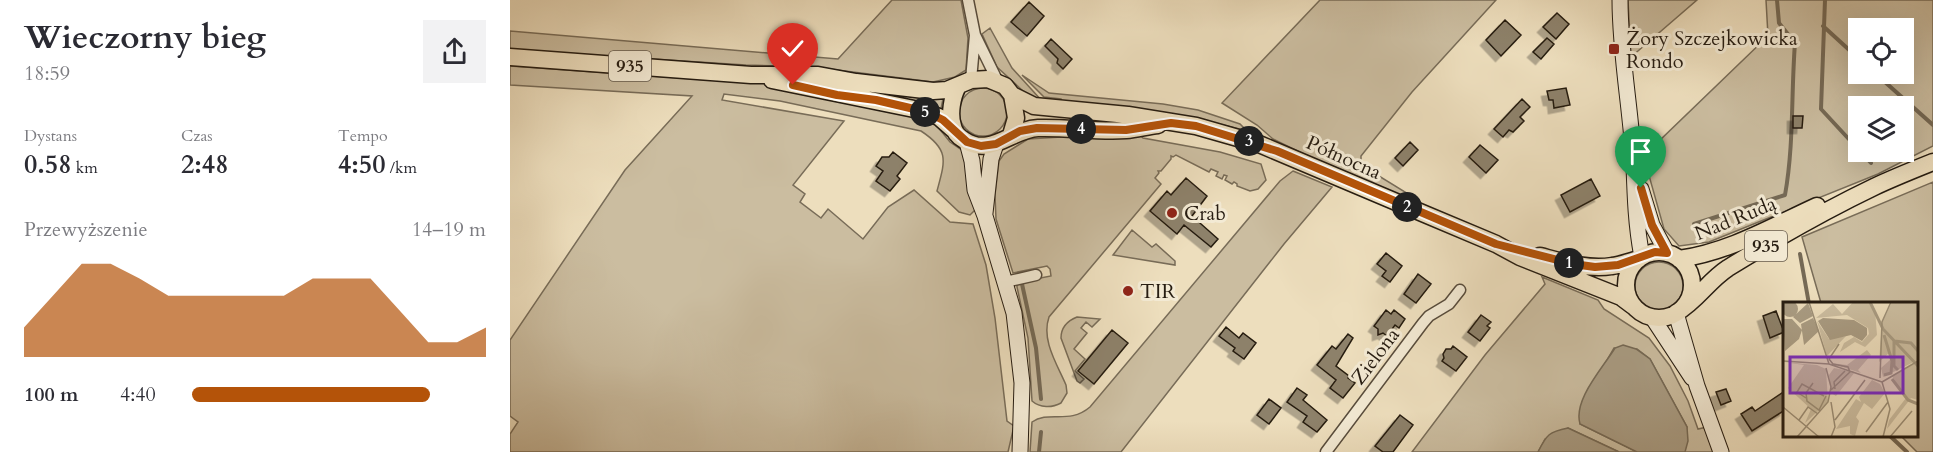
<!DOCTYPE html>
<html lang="pl">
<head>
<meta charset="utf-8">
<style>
	:root { --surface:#fff; --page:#f2f2f3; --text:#2b2b33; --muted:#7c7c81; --accent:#b45309 }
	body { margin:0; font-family:Cardo,serif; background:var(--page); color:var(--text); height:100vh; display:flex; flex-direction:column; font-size:22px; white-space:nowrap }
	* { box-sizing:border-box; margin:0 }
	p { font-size:20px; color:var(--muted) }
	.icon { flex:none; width:33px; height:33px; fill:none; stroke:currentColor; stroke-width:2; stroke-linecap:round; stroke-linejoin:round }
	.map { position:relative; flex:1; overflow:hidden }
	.details { display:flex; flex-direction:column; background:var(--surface); width:510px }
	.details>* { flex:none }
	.fabs { position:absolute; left:1338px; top:18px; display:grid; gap:12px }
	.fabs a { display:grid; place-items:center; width:66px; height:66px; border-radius:0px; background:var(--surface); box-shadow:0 6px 24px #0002; font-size:30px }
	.pin { position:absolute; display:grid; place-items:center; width:51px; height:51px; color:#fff; margin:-62px -26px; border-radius:50% 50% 50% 0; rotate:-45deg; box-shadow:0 0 6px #0007 }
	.pin .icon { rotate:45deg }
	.km { position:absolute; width:30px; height:30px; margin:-15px; border-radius:50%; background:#222; color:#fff; font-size:16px; line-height:30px; text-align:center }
	.round { display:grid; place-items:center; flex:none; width:63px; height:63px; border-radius:0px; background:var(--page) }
	.summary { display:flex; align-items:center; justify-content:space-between; height:102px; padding:0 24px }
	h1 { font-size:33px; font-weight:700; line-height:45px }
	.figures { display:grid; grid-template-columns:repeat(3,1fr); gap:9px; height:102px; padding:6px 24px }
	.figures div { display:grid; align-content:center }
	.figures b { font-size:26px; font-weight:700 }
	.figures small { font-size:16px; font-weight:400 }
	.figures p { font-size:16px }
	.chart { height:168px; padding:12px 24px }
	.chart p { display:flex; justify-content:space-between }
	.chart svg { width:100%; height:108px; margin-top:6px; fill:var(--accent); opacity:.7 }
	ul { padding:0 24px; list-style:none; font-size:20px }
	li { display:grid; grid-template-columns:96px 72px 1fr; align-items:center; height:45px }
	li i { height:15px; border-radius:8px; background:var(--accent) }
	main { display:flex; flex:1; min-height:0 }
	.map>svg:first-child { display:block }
</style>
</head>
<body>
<main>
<section class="details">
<div class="summary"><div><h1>Wieczorny bieg</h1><p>18:59</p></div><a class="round"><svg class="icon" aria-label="share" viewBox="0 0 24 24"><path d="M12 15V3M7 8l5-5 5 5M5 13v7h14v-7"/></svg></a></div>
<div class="figures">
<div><p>Dystans</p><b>0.58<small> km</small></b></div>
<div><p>Czas</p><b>2:48</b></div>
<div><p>Tempo</p><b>4:50<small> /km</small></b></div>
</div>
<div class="chart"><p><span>Przewyższenie</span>14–19 m</p>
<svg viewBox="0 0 160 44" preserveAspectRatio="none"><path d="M0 44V32L10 19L20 6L30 6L40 12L50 19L60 19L70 19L80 19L90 19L100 12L110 12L120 12L130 25L140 38L150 38L160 32V44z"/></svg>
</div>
<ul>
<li><b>100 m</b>4:40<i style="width:81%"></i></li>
</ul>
</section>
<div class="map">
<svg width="1423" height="452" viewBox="0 0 1423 452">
	<defs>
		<filter id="shadow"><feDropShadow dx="-5.5" dy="5.5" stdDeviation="0" flood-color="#0004"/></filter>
	</defs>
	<rect width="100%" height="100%" fill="#eddebd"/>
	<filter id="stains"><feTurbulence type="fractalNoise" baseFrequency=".00333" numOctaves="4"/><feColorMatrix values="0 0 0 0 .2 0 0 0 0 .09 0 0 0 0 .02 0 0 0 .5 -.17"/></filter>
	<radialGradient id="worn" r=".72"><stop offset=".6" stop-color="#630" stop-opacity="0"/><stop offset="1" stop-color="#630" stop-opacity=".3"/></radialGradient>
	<path fill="#cbbda0" stroke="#786c58" stroke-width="1.5" fill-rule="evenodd" d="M382,0H451L458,38L456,70L445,77L423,82L303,67L236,65L0,50V31L328,59Z
		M810,0H986L902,92L851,156V165L900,195L895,199L836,175L763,139L747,125L712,103Z
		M1118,0H1187L1121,57Z
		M1256,0H1423V146L1368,174L1199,242L1169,246L1154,229L1131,147L1150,140L1258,36ZM1348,28H1394V74H1348ZM1348,106H1394V152H1348Z
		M480,28L502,68L532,101L513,91L487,67L472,34Z
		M0,66L198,80L246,81L423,121L440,142L456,153L465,210L460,215L449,212L427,191C435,161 440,150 411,131L270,101L214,94L212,100L334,121L283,185L295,194L290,202L311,218L318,209L353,239L378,207L404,190L440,222L463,224L476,265L485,318L497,421L504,426L498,452H0V434L8,422L0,416V340L115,170L182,96L0,85Z
		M512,75L539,93L653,104L688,110L730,124L737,131C676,114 614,108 551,102V99L534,97Z
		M308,80L426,99H433L431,109Z
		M449 112a24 24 0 1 1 48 0a24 24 0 1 1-48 0Z
		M552,134L631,136L633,138L710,152L751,164L756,180L748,189L740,191L727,186V184L724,182L722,184L715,180L717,176L714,175L712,179L706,176L708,172L701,169L699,172L666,155L663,157L661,156V159L651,171H648L649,173L645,178L651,184L539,317C531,340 547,364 556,385L557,393L551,403C542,408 530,408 522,401L518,338L507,287V283L510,282L541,276L540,269L537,266L503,273L486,219L485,195L489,161L494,154L518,139L551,137Z
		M783,171L822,187L774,244L611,452H520L522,422C539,410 559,425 580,407L770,181Z
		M1423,182V452H1407L1391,436H1406V304L1311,303L1292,237Z
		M622,230L642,247L646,244L665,261V265L603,255Z
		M1125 286a24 24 0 1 1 48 0a24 24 0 1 1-48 0Z
		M1032,277L1088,300L1094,309L1139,338L1160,366L1178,401L1188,429L1197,427L1204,452H1173L1177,427L1140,359L1127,349L1104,348L1093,367L1070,424L1127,452H1109L1058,428L1035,439L1028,452H902L975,355L1035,284Z
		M567,317L590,319L582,327L576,322L571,328L577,333L564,349L575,359L565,371L574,379L570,383L567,381L551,338C551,327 557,321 567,317Z"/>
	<path fill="#a99c83" stroke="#756955" stroke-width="1.5" d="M1113,345L1126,349L1140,359L1177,427L1178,441L1175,452H1127L1070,424C1063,400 1092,369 1105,348Z
		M1058,428L1109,452H1028C1037,434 1039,432 1058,428Z"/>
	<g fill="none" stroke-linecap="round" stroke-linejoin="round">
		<path stroke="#756955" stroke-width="4" d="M1315,0L1311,109L1348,149
			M1313,26L1348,58
			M1366,74L1423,125
			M1351,152L1361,163
			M1184,224L1275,195C1284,145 1281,94 1285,43L1269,23L1267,0
			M1290,254L1299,304
			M512,284L526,348L531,399
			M1380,436L1397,452
			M529,452L531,432"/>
	</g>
	<path fill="#8d816a" stroke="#261c11" stroke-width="1.5" filter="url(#shadow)" d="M519,2L534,16L517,36L501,22Z
		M1047,13L1059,24L1046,39L1033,27Z
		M995,20L1011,35L991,56L976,40Z
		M1037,38L1044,44L1031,59L1023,52Z
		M541,39L562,59L553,69L547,63L548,59L535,46Z
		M1056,88L1060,105L1044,108L1043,100H1039L1037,91Z
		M1012,99L1020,107L1010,117L1014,121L1003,132L999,130L993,137L984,129Z
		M1283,116H1293L1292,128H1283Z
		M900,142L908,150L893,166L885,158Z
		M970,145L988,160L976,173L959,157Z
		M383,152L397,163L387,176L390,179L380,191L366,181L373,171L366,166L372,157H379Z
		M676,178L697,196L682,216L708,239L701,247L674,225L667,234L640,211L657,191L661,195Z
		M1081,179L1090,196L1060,212L1051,195Z
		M876,253L892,266L880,282L872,276L876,271L867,264Z
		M908,274L921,284L906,303L894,294Z
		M876,310L881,314L884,310L895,319L889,328L885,325L877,336L873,333L868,335V329L864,326Z
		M1266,311L1274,332L1260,338L1253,316Z
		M971,315L981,322L977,326L980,328L970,341L958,332Z
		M716,327L729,338L733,333L746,343L734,359L723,351L725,348L709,336Z
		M602,330L618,343L584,384L568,371Z
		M838,334L843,338L826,366L839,376L838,378L845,383L833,398L820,388L826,380L807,365L822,346L826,349Z
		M943,346L957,357L946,371L932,361L934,358L933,354L936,349H941Z
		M787,388L797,395L793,400L817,420L807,432L793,422L797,416L777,402Z
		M1216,389L1221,401L1211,405L1206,392Z
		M1275,391V410L1242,431L1231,414L1242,407L1245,411Z
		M759,399L771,408L759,424L747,415Z
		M890,415L903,425L883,452H873L865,446Z"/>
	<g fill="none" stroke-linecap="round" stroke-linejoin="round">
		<g stroke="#584c3c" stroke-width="13">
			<path id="street" d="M458,0L465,35L461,80
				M465,35L488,82
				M495,282L526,275
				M816,452L913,323L919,316L939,304L950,290"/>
		</g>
		<g stroke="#261c11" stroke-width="17">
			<path id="secondary" d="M1110,0C1110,55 1121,110 1124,165C1125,196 1126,226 1132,257
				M457,142L462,161L465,190L475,216L504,313L512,383L510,452
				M1131,189L1142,225L1157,253
				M475,213L481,159L486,144
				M1166,313L1187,386L1211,452
				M1142,317L1182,378"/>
		</g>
		<g stroke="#261c11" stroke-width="19">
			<path id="primary" d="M0,57L241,75H308L346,82L423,91L437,90L461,80L478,79L495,86L502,95L506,118L501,135
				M262,80L409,110L429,117L445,131
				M448,86C442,97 439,114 443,126C444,132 449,137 454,140C480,158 502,129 528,128C557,127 587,132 616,130C627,129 638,126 648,125
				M502,95L524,106L618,115L686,126L749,144L917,215L986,244L1010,257L1111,297L1123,306
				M1116 285a33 33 0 1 1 66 0a33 33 0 1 1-66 0Z
				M1030,256C1053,262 1078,270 1102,266C1111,265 1120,261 1129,259
				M1169,259C1219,252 1261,227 1307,206
				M1166,313C1187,301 1198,281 1218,268C1265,239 1314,211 1364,187C1383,178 1403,170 1423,162"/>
		</g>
		<use href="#street" stroke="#f3ead4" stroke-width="10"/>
		<use href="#secondary" stroke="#f3ead4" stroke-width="15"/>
		<use href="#primary" stroke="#eddebd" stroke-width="16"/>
	</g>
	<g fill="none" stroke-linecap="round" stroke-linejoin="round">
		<g stroke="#fff" stroke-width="12">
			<path id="route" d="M283,85L327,95L366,100L417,112L433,120L457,142L471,146L486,144L510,131L527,128L616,130L661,123L686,126L767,151L986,244L1063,264L1085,267L1108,265L1145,252L1157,253L1142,225L1131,188"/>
		</g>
		<use href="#route" stroke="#b45309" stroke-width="8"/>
	</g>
	<g fill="#8f2418" stroke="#f3ead4" stroke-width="2">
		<rect x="1098" y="43" width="12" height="12" rx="3"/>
		<circle cx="662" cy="213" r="6"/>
		<circle cx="618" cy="291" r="6"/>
	</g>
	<g text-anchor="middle" stroke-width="6" stroke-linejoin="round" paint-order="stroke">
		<g fill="#f3ead4" stroke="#645a4c" stroke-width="1.5">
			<rect x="99" y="51" width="42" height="30" rx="4.5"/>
			<rect x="1235" y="231" width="42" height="30" rx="4.5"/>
		</g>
		<g font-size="18" font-weight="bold" fill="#261c11">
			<text x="120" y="72">935</text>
			<text x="1256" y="252">935</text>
		</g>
		<g font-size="20" fill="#261c11" stroke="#f3ead4" text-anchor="start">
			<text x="1116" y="45">Żory Szczejkowicka<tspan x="1116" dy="23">Rondo</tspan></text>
			<text x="674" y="220">Crab</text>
			<text x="630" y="298">TIR</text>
		</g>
		<g font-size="20" fill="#261c11" stroke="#f3ead4">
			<text transform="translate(834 157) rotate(24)" y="7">Północna</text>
			<text transform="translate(1225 218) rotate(-22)" y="7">Nad Rudą</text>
			<text transform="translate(865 356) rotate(-53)" y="7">Zielona</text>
		</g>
	</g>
	<g transform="translate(1273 302)">
		<rect width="135" height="135" fill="#eddebd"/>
		<path d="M70,0H85L92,8L94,33L82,45L72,40L57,50L61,41L71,35L79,40L86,32L85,26L64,13L33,16L50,2L59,12ZM109,0H135V58L100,75L98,66L107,58L106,51L96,60L99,21ZM34,19L46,37L63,34L44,54ZM84,48L88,53L75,68L78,71L47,61L64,63ZM0,60L34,63L43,67L45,100L22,121L28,107L5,86L21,63ZM135,60V98L128,96L104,127L106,118L123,96L109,74ZM51,66L72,70L53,94L48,91L46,73ZM89,78L97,82L102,91L89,107L81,101L73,115L76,119L72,134L67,132V124L53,127L73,97L78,100L76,95Z" fill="#cbbda0"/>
		<path d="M-1 7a8 8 0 1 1 16 0a8 8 0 1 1-16 0ZM25,1L30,14L17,21L10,15ZM30,16L36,29L21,43L18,22ZM40,16L71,18L84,26V33L79,39L68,33L47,38L35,19ZM0,17H9L19,28L16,37L2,49Z" fill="#a99c83"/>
		<path fill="none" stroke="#a99c83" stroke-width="3" d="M87,0L100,27L135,64M101,33L109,59L108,71L101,73M115,68L111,64V39L128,41L135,49M109,77L125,98L135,102"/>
		<path fill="none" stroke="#9d9078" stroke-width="1.5" d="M26,0L46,62M46,57L50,62L65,65L67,70M46,57L56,42M0,59L46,62L99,80M97,76L99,20L108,0M99,80L107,107L100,135M99,80L135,59M30,81L23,91L24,99L36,108L43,94M52,87L51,80L62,69M48,88L68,69M23,96L14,90L19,82L41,94M0,105L36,135M16,118L25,105L35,112M52,118L82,78M83,130L105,100M14,135L45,100L48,85L43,66M48,135L52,125L48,100M107,135L129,109"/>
		<path fill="#7b2cbf" fill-opacity="0.15" stroke="#7b2cbf" stroke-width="3" d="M7,55H120V91H7Z"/>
		<rect width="135" height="135" fill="none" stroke="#261c11" stroke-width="3"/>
	</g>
	<rect width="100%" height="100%" filter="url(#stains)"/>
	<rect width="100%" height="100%" fill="url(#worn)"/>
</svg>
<div class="fabs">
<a><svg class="icon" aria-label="locate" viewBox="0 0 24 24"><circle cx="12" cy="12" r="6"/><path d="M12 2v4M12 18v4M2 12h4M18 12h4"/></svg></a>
<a><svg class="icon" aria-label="layers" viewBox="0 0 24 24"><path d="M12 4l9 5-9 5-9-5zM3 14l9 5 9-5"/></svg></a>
</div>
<div class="pin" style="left:1131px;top:188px;background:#1e9e55"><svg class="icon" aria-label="arrive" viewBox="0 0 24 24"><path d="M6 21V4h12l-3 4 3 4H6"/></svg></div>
<div class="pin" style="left:283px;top:85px;background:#d93025"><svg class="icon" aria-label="check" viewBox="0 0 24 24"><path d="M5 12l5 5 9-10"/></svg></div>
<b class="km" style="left:1059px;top:263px">1</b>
<b class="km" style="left:897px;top:207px">2</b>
<b class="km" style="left:739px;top:141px">3</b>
<b class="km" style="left:571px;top:129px">4</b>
<b class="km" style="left:415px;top:112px">5</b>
</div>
</main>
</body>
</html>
